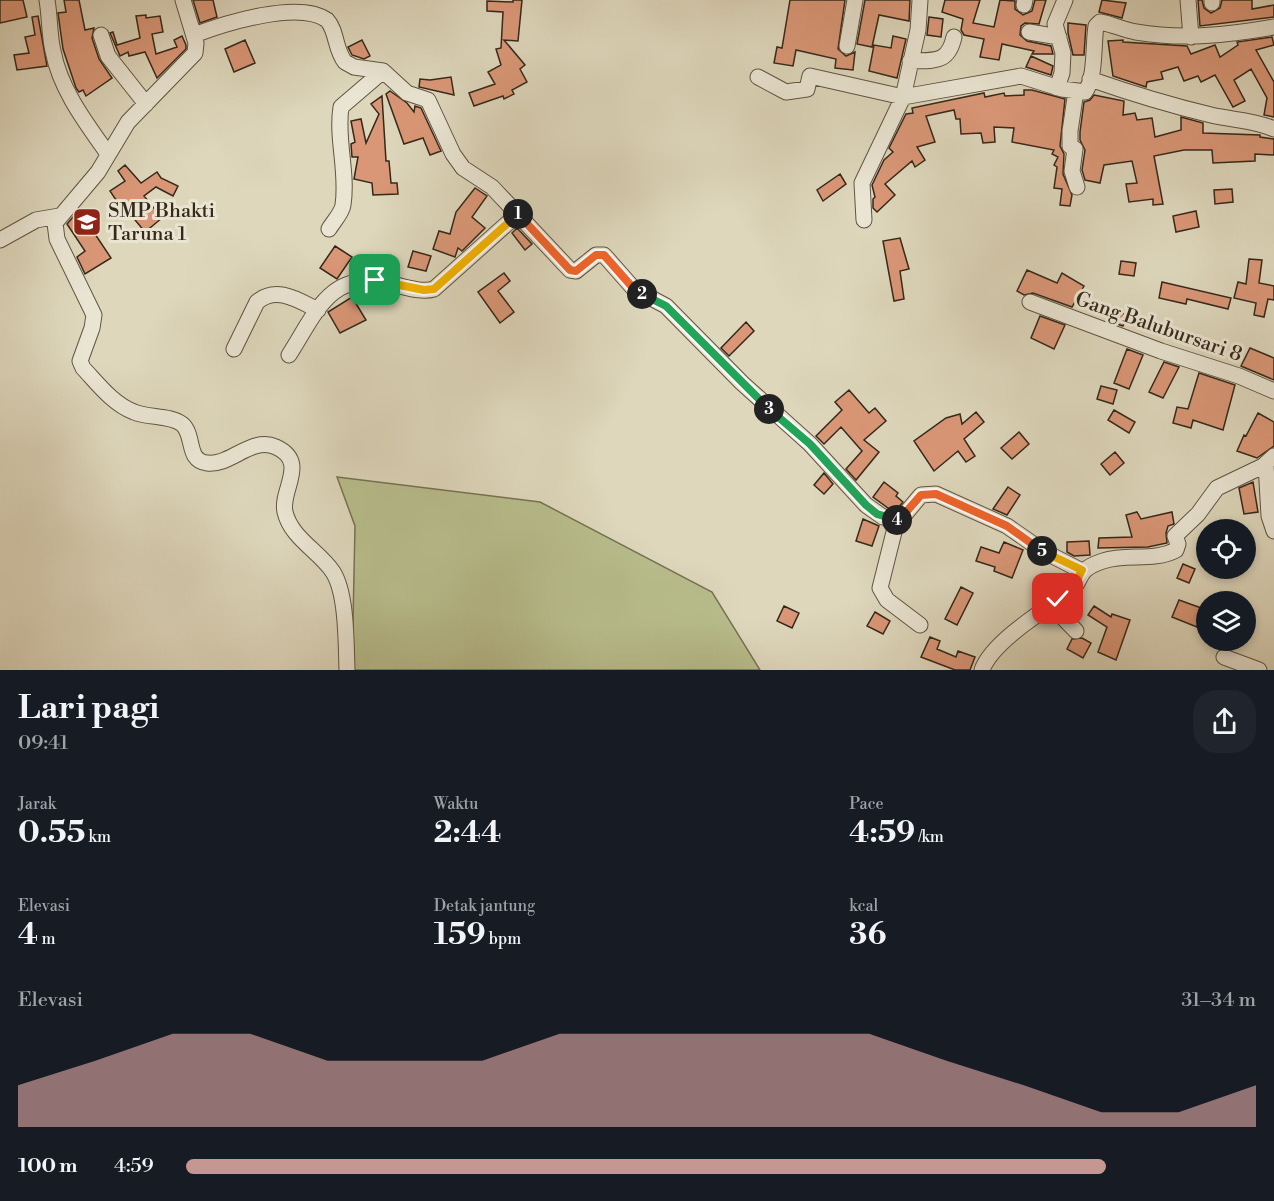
<!DOCTYPE html>
<html lang="id">
<head>
<meta charset="utf-8">
<style>
	:root { --surface:#171b24; --page:#20242c; --text:#f1f3f6; --muted:#9ea1a6; --accent:#c59692 }
	body { margin:0; font-family:"Libre Bodoni",serif; background:var(--page); color:var(--text); height:100vh; display:flex; flex-direction:column; font-size:22px; white-space:nowrap }
	* { box-sizing:border-box; margin:0 }
	p { font-size:20px; color:var(--muted) }
	.icon { flex:none; width:33px; height:33px; fill:none; stroke:currentColor; stroke-width:2; stroke-linecap:round; stroke-linejoin:round }
	.map { position:relative; height:670px; overflow:hidden }
	.panel { display:flex; flex-direction:column; background:var(--surface); flex:1 }
	.panel>* { flex:none }
	.buttons { position:absolute; left:1196px; top:519px; display:grid; gap:12px }
	.buttons a { display:grid; place-items:center; width:60px; height:60px; border-radius:50%; background:var(--surface); box-shadow:0 3px 9px #0003; font-size:30px }
	.pin { position:absolute; display:grid; place-items:center; width:51px; height:51px; color:#fff; margin:-26px; border-radius:12px; box-shadow:0 3px 9px #0006 }
	.km { position:absolute; width:30px; height:30px; margin:-15px; border-radius:50%; background:#222; color:#fff; font-size:16px; line-height:30px; text-align:center }
	.round { display:grid; place-items:center; flex:none; width:63px; height:63px; border-radius:24px; background:var(--page) }
	.overview { display:flex; align-items:center; justify-content:space-between; height:102px; padding:0 18px }
	h1 { font-size:33px; font-weight:700; line-height:45px }
	.figures { display:grid; grid-template-columns:repeat(3,1fr); gap:9px; height:102px; padding:6px 18px }
	.figures div { display:grid; align-content:center }
	.figures b { font-size:30px; font-weight:700 }
	.figures small { font-size:16px; font-weight:400 }
	.figures p { font-size:16px }
	.chart { height:168px; padding:12px 18px }
	.chart p { display:flex; justify-content:space-between }
	.chart svg { width:100%; height:108px; margin-top:6px; fill:var(--accent); opacity:.7 }
	ul { padding:0 18px; list-style:none; font-size:20px }
	li { display:grid; grid-template-columns:96px 72px 1fr; align-items:center; height:45px }
	li i { height:15px; border-radius:8px; background:var(--accent) }
	.map>svg:first-child { display:block }
</style>
</head>
<body>
<div class="map">
<svg width="1274" height="670" viewBox="0 0 1274 670">
	<rect width="100%" height="100%" fill="#ded7bc"/>
	<filter id="stains"><feTurbulence type="fractalNoise" baseFrequency=".00333" numOctaves="4"/><feColorMatrix values="0 0 0 0 .2 0 0 0 0 .09 0 0 0 0 .02 0 0 0 .5 -.17"/></filter>
	<radialGradient id="worn" r=".72"><stop offset=".6" stop-color="#630" stop-opacity="0"/><stop offset="1" stop-color="#630" stop-opacity=".3"/></radialGradient>
	<path fill="#b8bd8c" stroke="#767253" stroke-width="1.5" d="M337,477L540,502L712,592L760,670H352L355,526Z"/>
	<path fill="#da9777" stroke="#35281a" stroke-width="1.5" d="M0,0H23L27,17L0,23Z
		M64,0H79L85,30L94,28L92,38L99,59L112,78L86,96L83,90L79,92L76,88L63,49L58,13L66,12Z
		M193,0H213L217,17L200,23Z
		M513,0H522L518,41L504,40L525,65L520,69L527,82L512,90L514,94L504,99L503,96L474,106L469,93L495,84L488,72L501,65L496,49L501,48L503,12L487,11V1L513,2Z
		M790,0H845L838,49L846,56L855,52L853,70L835,68L836,59L796,50L793,66L774,63L777,47L782,48Z
		M865,0H910L909,21L879,15L872,47L857,44Z
		M945,0H980L973,23L994,27L1000,0L1015,1V9L1023,15L1032,11L1035,0H1046L1039,24L1025,23L1021,26L1020,35L1027,41L1051,46L1053,54H1032L1034,51L1002,44L999,60L980,57L984,39L964,35L961,30L963,19L942,12Z
		M1102,0L1126,3L1122,18L1099,12Z
		M1198,0H1202L1204,8L1211,13L1220,8L1222,0H1252V9L1274,5V17L1200,26Z
		M146,15V18L160,16L163,32L152,34L156,54L177,47L174,40L182,36L186,45V49L157,78L145,52L129,56L128,52L120,56L110,33L113,32L117,45L140,38L136,16Z
		M38,16L47,66L17,70L14,55L29,53L25,37L35,35L32,17Z
		M929,17L943,19L941,37L927,35Z
		M1068,23L1086,25L1084,55H1073L1068,33Z
		M893,36L906,39L897,78L869,71L874,45L891,48Z
		M1272,37L1274,45L1256,50L1274,82V117L1264,115L1267,98L1251,69L1234,80L1245,101L1233,107L1215,75L1201,82L1198,76L1184,81L1178,67L1161,72L1163,79L1147,82L1146,87L1113,76L1108,41L1123,40V42L1187,46L1191,54L1215,45L1220,57L1238,45L1237,42Z
		M245,40L255,63L234,72L225,49Z
		M362,40L370,56L364,59L352,55L348,47Z
		M1031,56L1053,66L1051,75L1026,67Z
		M451,77L454,95L419,87L420,79L430,80Z
		M1024,90H1032L1065,99L1060,146L1064,154L1063,174L1072,195L1070,206L1060,205L1062,189L1054,188L1057,167L1054,165L1058,157L1052,154L1054,150L1012,142L1014,128L994,127L995,142L983,143L981,133L961,134L960,119H956L954,110L926,116L935,142L917,147L925,160L915,167L912,161L885,184L895,195L877,212L873,208V199L875,197L872,185L884,160L893,152L889,148L906,114L913,113L912,108L984,93L985,97L1004,93L1005,96L1024,95Z
		M390,91L407,103L414,112L415,106L421,108L441,151L430,155L423,138L404,144L386,94Z
		M1094,95L1124,101L1123,115L1135,113L1137,120L1152,118L1155,137L1181,130V117L1203,123V133L1260,135V137L1274,139V155L1255,154V161L1213,163L1212,150H1184L1154,156L1163,204L1153,205V199L1129,202L1126,184L1137,183L1132,161L1104,165L1100,183L1085,180L1082,170L1085,150L1080,140V132L1084,102L1090,100Z
		M382,96L386,161H389L391,183H397L398,194L373,195L372,183L354,179L358,157H352L351,144L355,142L351,121L361,119L366,143L379,114L371,104Z
		M125,165L141,183L157,172L161,178L178,186L173,196L156,187L144,196L162,218L145,232L131,215L128,218L110,191L125,181L118,171Z
		M840,174L846,184L823,201L817,190Z
		M475,188L487,196L472,217L485,228L462,251L458,248L455,257L433,249L439,231L450,234L456,212Z
		M1232,189L1233,202L1215,204L1214,190Z
		M79,210L111,258L85,274L77,257L85,251L67,224Z
		M1196,211L1199,227L1176,232L1173,216Z
		M517,228L532,244L525,250L512,233Z
		M900,238L909,269L900,271L904,299L894,301L883,241Z
		M335,246L352,257L337,279L320,268Z
		M413,251L431,256L426,271L408,267Z
		M1249,259L1262,260L1259,283L1274,286V300L1268,299L1264,317L1254,315L1256,303L1234,298L1238,282L1246,284Z
		M1121,261L1136,263L1134,276L1119,274Z
		M1027,270L1057,283L1062,273L1084,286L1072,307L1033,293L1024,295L1017,291Z
		M504,273L510,281L498,291L514,312L500,323L478,292Z
		M1162,282L1231,298L1228,309L1187,299L1186,304L1159,298Z
		M352,297L366,320L340,333L328,312Z
		M1112,310L1127,315L1123,326L1108,321Z
		M1040,316L1065,325L1054,349L1031,338Z
		M746,322L754,331L729,356L721,348Z
		M1250,348L1274,358V380L1241,366Z
		M1127,349L1143,355L1129,389L1114,383Z
		M1164,362L1179,367L1163,398L1149,392Z
		M1199,373L1235,385L1223,430L1193,420L1191,428L1173,423L1177,407L1188,409Z
		M1101,386L1117,390L1113,404L1097,399Z
		M849,390L869,413L875,408L886,421L864,440L879,452L856,480L846,469L862,451L841,427L824,444L816,436L842,410L835,402Z
		M1114,410L1135,422L1129,433L1108,420Z
		M976,412L984,422L964,439L975,456L966,462L958,451L934,471L914,441L946,418L960,414L962,424Z
		M1258,413L1274,422V446L1257,458L1237,451L1244,435L1246,436Z
		M1019,432L1029,444L1012,459L1001,448Z
		M1115,452L1124,463L1110,475L1101,464Z
		M824,473L833,484L824,494L814,485Z
		M884,482L898,493L896,496L903,502L897,509L888,508L873,497Z
		M1253,482L1258,512L1244,514L1239,488Z
		M1008,487L1020,495L1007,515L993,509Z
		M1137,512L1141,519L1172,512L1174,524L1168,526L1166,533L1167,543L1148,547L1098,548L1099,538L1132,537L1126,515Z
		M863,519L879,526L872,546L856,541Z
		M1089,541L1090,555L1074,556L1067,552V542Z
		M1004,542L1023,550L1012,578L994,571L995,567L976,561L981,547L999,553Z
		M1183,564L1195,569L1189,583L1177,578Z
		M961,587L973,593L957,625L945,619Z
		M1179,600L1204,609L1197,627L1172,617Z
		M784,606L799,613L792,628L777,621Z
		M1094,606L1111,617L1112,614L1130,620L1116,660L1098,652L1107,627L1088,615Z
		M875,612L890,621L883,634L867,626Z
		M930,637L940,641L937,649L956,657L958,651L975,657L970,670H955L921,657Z
		M1082,638L1091,643L1083,658L1067,649L1072,639Z"/>
	<g fill="none" stroke-linecap="round" stroke-linejoin="round">
		<g stroke="#5f5442" stroke-width="17">
			<path id="minor" d="M47,0C50,17 49,34 53,51C60,89 86,123 108,154
				M183,0L196,43L195,53L128,122L98,172L55,223L57,239L94,315L92,328L80,361L83,368C98,384 113,404 134,412C148,418 170,415 182,424C195,435 186,461 207,463C231,466 251,436 276,447C309,462 280,490 285,512C291,538 319,551 333,572C347,594 346,644 347,670
				M1188,0L1191,37
				M1212,3V0
				M1024,5L1025,0
				M1029,32L1059,37
				M101,35L108,56L146,104
				M194,35C226,23 299,0 327,20C337,31 335,50 345,62L354,67L383,71L407,93L428,100L453,154L463,168L492,187L570,270L576,271L596,255H604L634,289L666,306L742,383L810,444L866,505L883,517L901,519L921,495L936,494L1007,526L1043,551L1082,571
				M847,46L855,0
				M910,61C934,60 948,64 954,37
				M758,77L786,92L807,89L810,76L903,97L1021,76L1062,89L1085,92C1096,78 1093,44 1096,26L1100,22C1112,24 1124,30 1136,32C1183,40 1228,35 1274,27
				M1090,79C1130,93 1169,105 1211,115C1232,120 1254,120 1274,129
				M1057,88L1062,73L1063,53L1055,24L1065,0
				M1076,91L1070,131V146L1075,149L1072,171L1077,187
				M864,220L862,183L903,97L918,30L920,0
				M329,229C333,222 342,213 343,205C348,172 336,139 341,107L383,71
				M0,240L36,220L59,216
				M1030,302L1161,351L1239,376L1274,391
				M234,349L257,302C277,285 299,301 318,310
				M289,355C316,313 330,270 388,283C402,286 420,293 434,289L519,213
				M1266,464L1269,516L1274,531
				M897,520L880,588L887,600L920,625
				M1050,604L1076,631
				M1224,657L1259,670
				M982,670C992,642 1043,611 1067,594C1086,581 1072,571 1103,561C1127,553 1153,562 1176,550L1178,544L1175,536L1198,514L1217,488L1263,466L1274,456"/>
		</g>
		<use href="#minor" stroke="#eae5d3" stroke-width="15"/>
	</g>
	<g fill="none" stroke-linecap="round" stroke-linejoin="round">
		<g stroke="#fff" stroke-width="12">
			<path id="split-1" d="M375,280L424,290L434,289L518,214"/>
		</g>
		<g stroke="#fff" stroke-width="12">
			<path id="split-2" d="M518,214L570,270L576,271L596,255H604L634,289L642,294"/>
		</g>
		<g stroke="#fff" stroke-width="12">
			<path id="split-3" d="M642,294L666,306L769,409"/>
		</g>
		<g stroke="#fff" stroke-width="12">
			<path id="split-4" d="M769,409L810,444L866,505L877,514L897,520"/>
		</g>
		<g stroke="#fff" stroke-width="12">
			<path id="split-5" d="M897,520L900,519L921,495L936,494L1007,526L1042,551"/>
		</g>
		<g stroke="#fff" stroke-width="12">
			<path id="split-6" d="M1042,551L1082,570L1072,590L1058,599"/>
		</g>
		<use href="#split-1" stroke="#f5b400" stroke-width="8"/>
		<use href="#split-2" stroke="#f0652b" stroke-width="8"/>
		<use href="#split-3" stroke="#22a559" stroke-width="8"/>
		<use href="#split-4" stroke="#22a559" stroke-width="8"/>
		<use href="#split-5" stroke="#f0652b" stroke-width="8"/>
		<use href="#split-6" stroke="#f5b400" stroke-width="8"/>
	</g>
	<defs>
		<g id="school-square" transform="scale(1.5)"><rect x="-9" y="-9" width="18" height="18" rx="4" fill="#8f2418" stroke="#eae5d3"/><path d="M0-5L7-2L0 1L-7-2ZM-4 1L0 2.5L4 1V4Q0 6-4 4Z" fill="#fff"/></g>
	</defs>
	<g fill-rule="evenodd">
		<use href="#school-square" x="87" y="222"/>
	</g>
	<g text-anchor="middle" stroke-width="6" stroke-linejoin="round" paint-order="stroke">
		<g font-size="20" fill="#35281a" stroke="#eae5d3" text-anchor="start">
			<text x="108" y="217">SMP Bhakti<tspan x="108" dy="23">Taruna 1</tspan></text>
		</g>
		<g font-size="20" fill="#35281a" stroke="#eae5d3">
			<text transform="translate(1159 326) rotate(19)" y="7">Gang Balubursari 8</text>
		</g>
	</g>
	<rect width="100%" height="100%" filter="url(#stains)"/>
	<rect width="100%" height="100%" fill="url(#worn)"/>
</svg>
<div class="buttons">
<a><svg class="icon" aria-label="locate" viewBox="0 0 24 24"><circle cx="12" cy="12" r="6"/><path d="M12 2v4M12 18v4M2 12h4M18 12h4"/></svg></a>
<a><svg class="icon" aria-label="layers" viewBox="0 0 24 24"><path d="M12 4l9 5-9 5-9-5zM3 14l9 5 9-5"/></svg></a>
</div>
<div class="pin" style="left:375px;top:280px;background:#1e9e55"><svg class="icon" aria-label="arrive" viewBox="0 0 24 24"><path d="M6 21V4h12l-3 4 3 4H6"/></svg></div>
<div class="pin" style="left:1058px;top:599px;background:#d93025"><svg class="icon" aria-label="check" viewBox="0 0 24 24"><path d="M5 12l5 5 9-10"/></svg></div>
<b class="km" style="left:518px;top:214px">1</b>
<b class="km" style="left:642px;top:294px">2</b>
<b class="km" style="left:769px;top:409px">3</b>
<b class="km" style="left:897px;top:520px">4</b>
<b class="km" style="left:1042px;top:551px">5</b>
</div>
<section class="panel">
<div class="overview"><div><h1>Lari pagi</h1><p>09:41</p></div><a class="round"><svg class="icon" aria-label="share" viewBox="0 0 24 24"><path d="M12 15V3M7 8l5-5 5 5M5 13v7h14v-7"/></svg></a></div>
<div class="figures">
<div><p>Jarak</p><b>0.55<small> km</small></b></div>
<div><p>Waktu</p><b>2:44</b></div>
<div><p>Pace</p><b>4:59<small> /km</small></b></div>
</div>
<div class="figures">
<div><p>Elevasi</p><b>4<small> m</small></b></div>
<div><p>Detak jantung</p><b>159<small> bpm</small></b></div>
<div><p>kcal</p><b>36</b></div>
</div>
<div class="chart"><p><span>Elevasi</span>31–34 m</p>
<svg viewBox="0 0 160 44" preserveAspectRatio="none"><path d="M0 44V27L10 17L20 6L30 6L40 17L50 17L60 17L70 6L80 6L90 6L100 6L110 6L120 17L130 27L140 38L150 38L160 27V44z"/></svg>
</div>
<ul>
<li><b>100 m</b>4:59<i style="width:86%"></i></li>
</ul>
</section>
</body>
</html>
